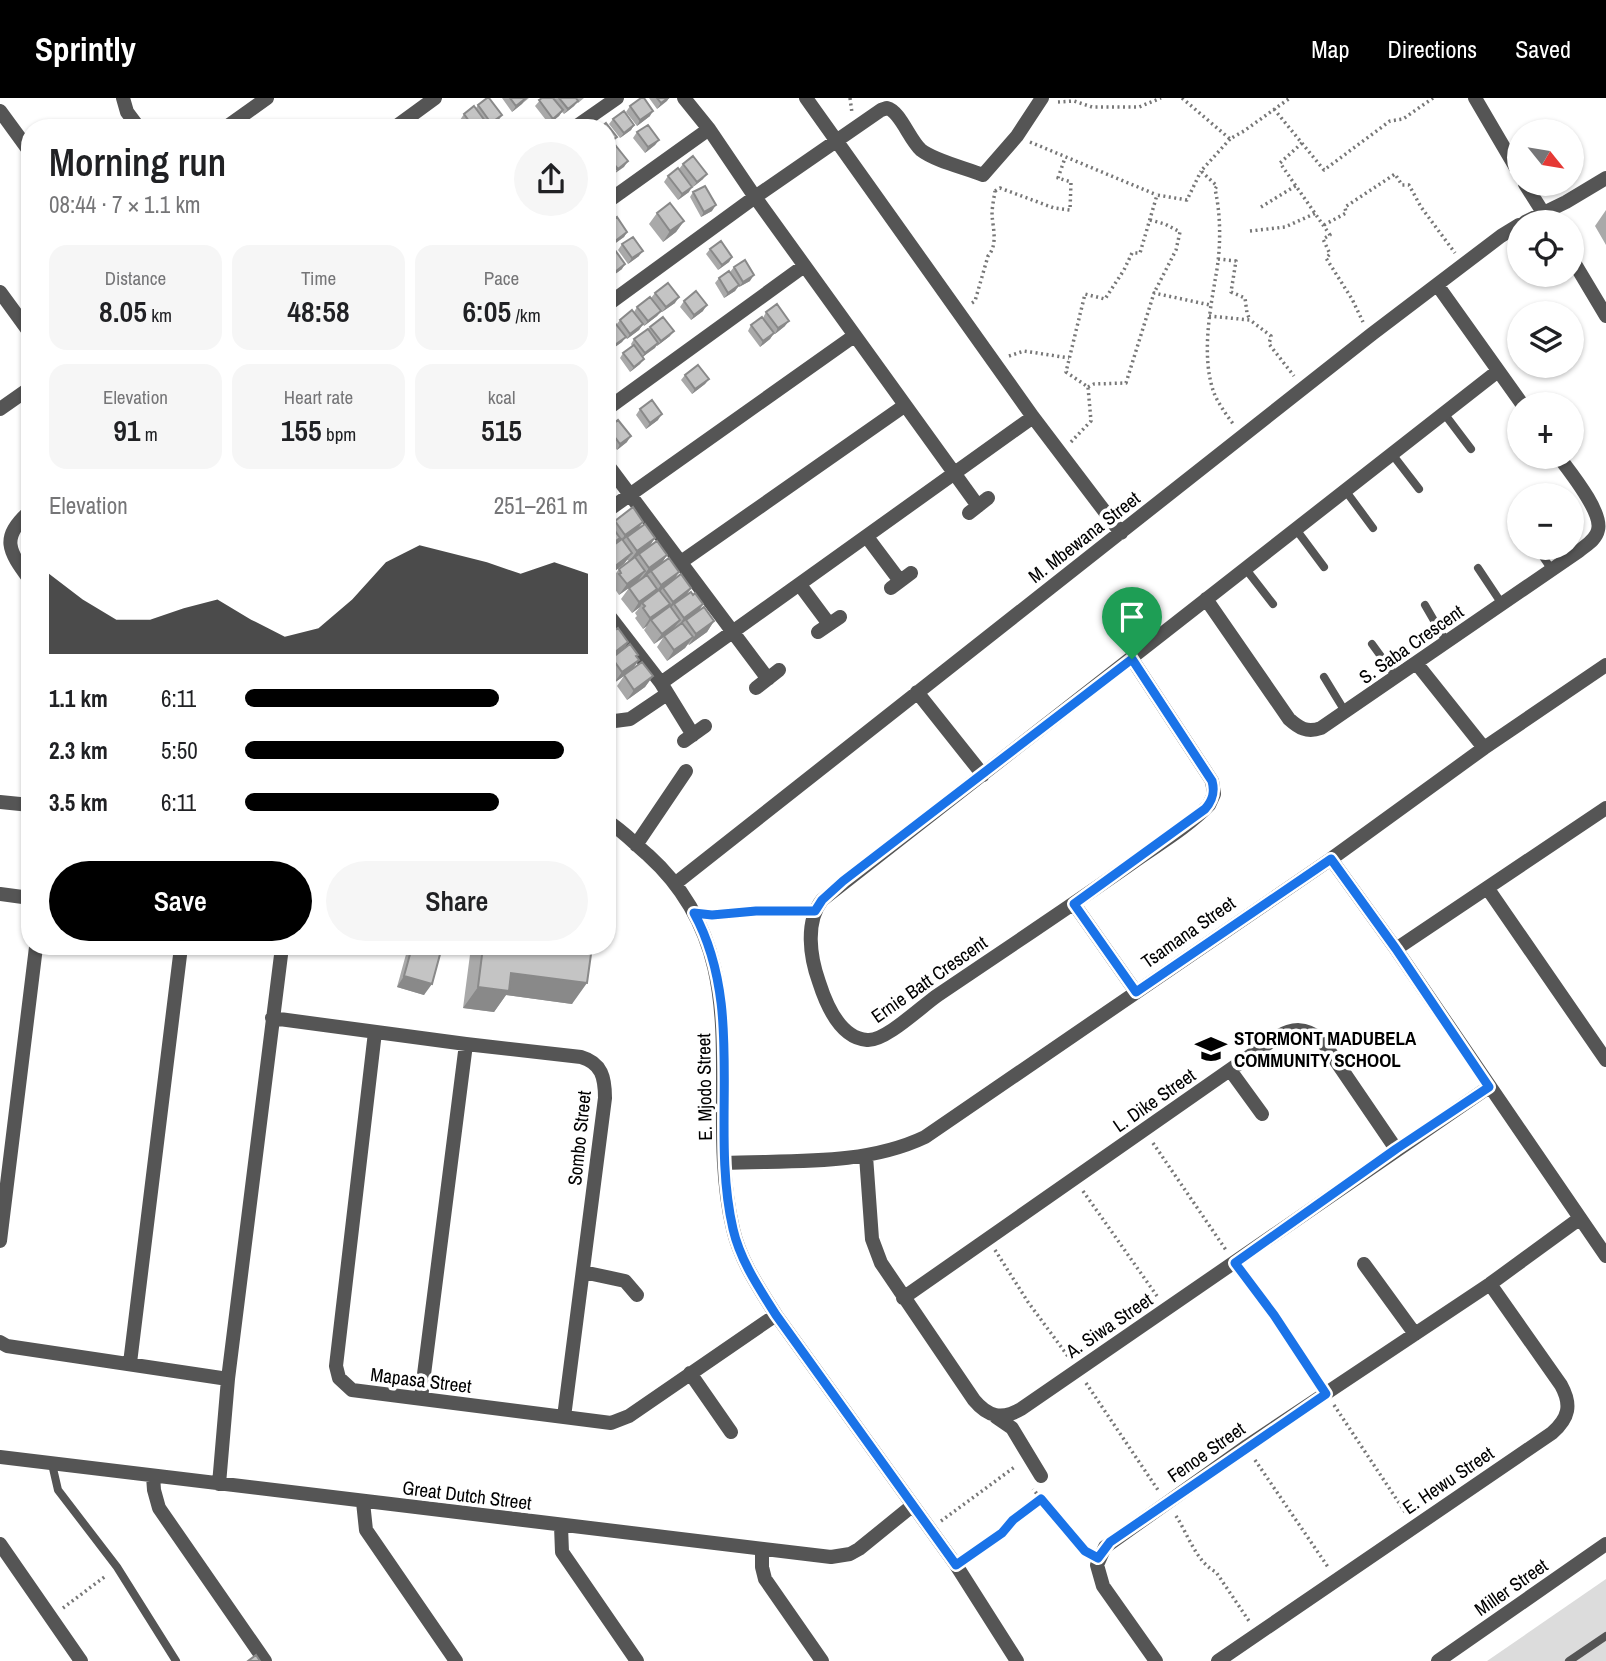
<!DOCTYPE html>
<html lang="en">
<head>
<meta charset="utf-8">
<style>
	:root { --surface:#fff; --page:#f6f6f6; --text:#202124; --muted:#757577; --accent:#000 }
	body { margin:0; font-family:"Archivo Narrow",sans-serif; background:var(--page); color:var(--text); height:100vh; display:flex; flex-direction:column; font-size:26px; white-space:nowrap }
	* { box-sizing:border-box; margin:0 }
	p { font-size:23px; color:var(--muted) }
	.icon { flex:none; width:38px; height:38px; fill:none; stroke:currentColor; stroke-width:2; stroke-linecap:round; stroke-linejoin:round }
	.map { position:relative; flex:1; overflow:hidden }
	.side { position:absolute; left:21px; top:21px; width:595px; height:836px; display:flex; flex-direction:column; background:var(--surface); border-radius:28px; box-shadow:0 2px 5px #0004 }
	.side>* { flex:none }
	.needle { width:46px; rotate:120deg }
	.tools { position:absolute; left:1507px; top:21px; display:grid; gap:14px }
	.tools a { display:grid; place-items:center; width:77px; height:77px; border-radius:50%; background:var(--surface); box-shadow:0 2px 5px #0004; font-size:35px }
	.pin { position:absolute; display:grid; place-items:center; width:60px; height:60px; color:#fff; margin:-72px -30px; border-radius:50% 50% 50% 0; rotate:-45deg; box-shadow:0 0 7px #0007 }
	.pin .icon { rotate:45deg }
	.round { display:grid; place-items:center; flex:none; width:74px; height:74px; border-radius:37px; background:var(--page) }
	.head { display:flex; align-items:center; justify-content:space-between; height:119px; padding:0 28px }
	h1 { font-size:38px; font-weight:600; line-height:52px }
	.stats { display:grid; grid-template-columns:repeat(3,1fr); gap:10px; height:119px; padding:7px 28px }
	.stats div { display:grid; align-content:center; border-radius:18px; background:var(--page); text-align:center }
	.stats b { font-size:30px; font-weight:600 }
	.stats small { font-size:19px; font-weight:400 }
	.stats p { font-size:19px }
	.chart { height:196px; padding:14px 28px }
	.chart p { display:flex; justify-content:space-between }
	.chart svg { width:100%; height:126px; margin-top:7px; fill:var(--accent); opacity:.7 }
	.primary-button { display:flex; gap:14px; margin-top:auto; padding:14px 28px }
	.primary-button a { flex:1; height:80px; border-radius:42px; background:var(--accent); color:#fff; font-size:28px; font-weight:600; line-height:80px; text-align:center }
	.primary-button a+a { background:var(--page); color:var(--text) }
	ul { padding:0 28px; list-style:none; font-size:23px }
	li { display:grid; grid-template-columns:112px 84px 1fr; align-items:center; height:52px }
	li i { height:18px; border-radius:9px; background:var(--accent) }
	header { display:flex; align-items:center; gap:42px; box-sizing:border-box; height:98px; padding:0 35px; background:var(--accent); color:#fff }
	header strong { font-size:33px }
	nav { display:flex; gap:38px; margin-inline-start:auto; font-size:24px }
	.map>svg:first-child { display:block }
</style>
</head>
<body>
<header>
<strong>Sprintly</strong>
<nav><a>Map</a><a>Directions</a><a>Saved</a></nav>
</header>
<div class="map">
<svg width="1606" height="1563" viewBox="0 0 1606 1563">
	<rect width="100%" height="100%" fill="#fff"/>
	<path fill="#dcdcdc" d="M1606,1481V1563H1487Z"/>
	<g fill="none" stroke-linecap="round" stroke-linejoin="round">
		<path stroke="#777" stroke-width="3.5" stroke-dasharray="2 3.5" stroke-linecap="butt" d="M850,0L852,15
			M1182,0L1230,41L1244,33L1290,0
			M1058,4L1074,3L1092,9H1139L1161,0
			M1274,11L1324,72L1390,23L1403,21L1433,0
			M1230,41L1201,73L1217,88L1215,91C1221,117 1221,150 1216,177C1210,212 1201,259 1214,295C1218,305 1227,318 1234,327
			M1030,44L1157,97
			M1302,45L1280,65L1330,137L1323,141L1330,156L1326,160L1352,201L1363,224
			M995,93L1000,90L1054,110L1070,112L1071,84L1058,80L1065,60
			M1261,109L1297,87
			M1150,122L1165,126L1180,134L1176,152L1154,195
			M1324,127L1346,115L1345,109L1395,76L1402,87H1409L1421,109L1455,155
			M1250,133L1285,129L1316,115
			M1218,161L1236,163L1231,194L1245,200L1247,215L1250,222
			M972,205L975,203L988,158C998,147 993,130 992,117C992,109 994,100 995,93L993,90
			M1209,218L1250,222L1271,238L1269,246L1294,278
			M1009,258L1024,253L1069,260
			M1088,289L1094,286L1126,285L1154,195L1210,207
			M1071,344L1091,323L1088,289L1066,274L1085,196L1105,201L1124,172L1132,155H1140L1157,97L1187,102L1201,73
			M709,817L756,813H799
			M1153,1045L1226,1152
			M1083,1093L1157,1198
			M995,1152L1028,1204L1070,1261
			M1243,1174L1318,1284
			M1086,1285L1158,1392
			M1334,1307L1407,1417
			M1255,1362L1328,1469
			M1041,1401L1088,1455
			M1176,1418C1188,1436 1196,1464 1216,1474L1249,1523
			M941,1423L1016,1368
			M969,1458C995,1441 1016,1419 1041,1401L1033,1391
			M63,1510L107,1477"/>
		<path stroke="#555" stroke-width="8" d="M1443,314L1471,351
			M1392,356L1419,391
			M1345,392L1373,430
			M1295,430L1324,469
			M1537,450L1552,472
			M1245,470L1273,506
			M1478,470L1502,506
			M1425,507L1447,545
			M1372,546L1396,579
			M1324,579L1346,615
			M52,1366L58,1392L117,1469L176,1563
			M1569,1563L1606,1538"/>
		<path stroke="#555" stroke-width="14" d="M123,0L127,14L139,30
			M684,0L709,31L755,99L978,408
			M806,0L1033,319L1121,435
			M1475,0L1519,75
			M0,13L30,54
			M225,30L267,0
			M394,30L435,0
			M574,30L617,0
			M1525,86L1549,124
			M607,104L709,31
			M1525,124L1566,104L1606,80
			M1572,161L1606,218
			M1438,188L1522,306
			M0,194L30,235
			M607,207L755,99L881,12L887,10C900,13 909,41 921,52C935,63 966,70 983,77L1017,38L1042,0
			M0,311L30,290
			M607,311L804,168
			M607,366L768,581
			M30,413C0,440 8,452 30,482
			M607,413L854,238
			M969,415L988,400
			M867,439L900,483
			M681,464L904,308
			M800,487L829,526
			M891,490L911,475
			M1206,501L1289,621C1299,630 1307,635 1321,630L1579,453C1586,447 1596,442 1598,432C1603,414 1570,374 1559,359
			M607,515L661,585L693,637
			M818,534L840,519
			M1132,561L1212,683L1214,696L1209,707C1187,730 1157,747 1132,765C1068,810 1003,853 938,897C923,907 885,944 867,942C840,940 826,906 819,884C810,859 805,824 822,802L1498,273
			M1417,566L1484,650
			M661,585L1033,319
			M756,590L779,572
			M917,594L983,677
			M607,624L630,621L667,596
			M684,643L705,628
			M0,704L30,707
			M607,723C622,732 635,746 648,757C764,862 702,1000 733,1131C740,1162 759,1190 776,1217L956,1467L1017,1563
			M636,747L686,673
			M1331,761L1396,851L1606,1158
			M676,785L1372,236L1501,138L1519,127
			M1488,791L1606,962
			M0,796L30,800
			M1074,806L1136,894
			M1396,851L1606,710
			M272,920L466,946L581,959C602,965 605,980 605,1000L564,1319
			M375,934L336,1268L339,1280L352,1292L611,1325L629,1318L776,1217
			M1230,972L1262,1016
			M866,1058L872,1141L881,1165L974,1302C988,1319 1002,1322 1021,1311L1489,989
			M724,1065C791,1062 864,1068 925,1039L1331,761L1484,650L1606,567
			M0,1143L36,849
			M1364,1166L1415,1236
			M583,1174L625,1183L637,1197
			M903,1200L1277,939C1294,929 1305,930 1321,941L1396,1051
			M0,1244L7,1248L228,1281
			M130,1265L181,849
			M690,1275L731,1334
			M421,1300L466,946
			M996,1319L1012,1330L1041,1378
			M0,1359L831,1459L850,1456L859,1451L912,1408
			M153,1378L154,1392L159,1410L265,1563
			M219,1386L228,1281L282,849
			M363,1404L366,1432L456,1563
			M561,1428L562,1454L637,1563
			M0,1446L81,1563
			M762,1453V1469L765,1481L822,1563
			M1156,1563L1103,1488L1097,1467L1105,1449L1247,1348L1490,1186L1579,1121
			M1218,1563L1552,1335C1569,1320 1572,1307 1561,1287L1490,1186"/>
		<path stroke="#555" stroke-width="14" d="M1438,1563L1606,1446"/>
	</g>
	<path fill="#a9a9a9" d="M502,0H529L512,14Z
		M542,0H584L578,5L577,3L574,8L564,16L562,14L559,18L549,26L535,8Z
		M649,0H669L657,11Z
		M478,7L498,23L489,30H466L460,22L464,16L476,10Z
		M630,8L650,18L637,28L626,14Z
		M613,21L634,27L631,32L620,40L609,26Z
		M637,34L659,42L655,47L645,55L633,40Z
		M683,66L703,81L693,89L679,71Z
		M668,78L689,94L678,102L664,84Z
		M693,94L712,113L701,119L690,99Z
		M1606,112V147L1595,128Z
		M657,115L684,123L676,134L663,144L649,126Z
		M607,126L627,134L624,139L610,149L607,145Z
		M622,146L639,158L628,166L618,152Z
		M710,151L732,159L729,164L718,172L706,156Z
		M607,158L622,171L611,179L607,174Z
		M734,169L750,183L739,189V188L735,193L724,200L715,185L719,180L730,174Z
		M655,195L675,205L662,214L661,213L657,218L644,228L643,226L639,232L627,241L625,239L622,244L608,254L607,253V231L616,227L620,222L634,214L637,209L651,200Z
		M684,203L703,213L691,222L680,209Z
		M766,214L785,228L775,236L763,220Z
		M751,227L774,235L770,241L760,249L748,233Z
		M650,229L670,238L657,248L656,247L643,259L640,266L630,274L620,260L623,255L632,248L631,246L634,241L648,231Z
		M685,277L709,281L705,286L692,296L681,282Z
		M640,311L658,322L646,331L636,317Z
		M608,330L627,344L617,352L607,339Z
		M615,423L638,431L649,449L667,457L661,466L679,474L674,481L691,490L687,497L703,506L698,514L714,523L707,534L689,547L688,546L685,550L667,563L657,549L663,540L654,546L644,532L647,528L643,531L635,520L637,518L635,515L640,509L632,515L621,501L629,490L619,497L612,487L613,485L611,482L619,471L629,463L627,462L624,466L607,479V428L612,427Z
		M607,538L628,544L623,552L638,557L637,559L639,562L632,572L653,578L645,589L627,602L617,588L624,578L614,585L607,575V567L610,563L607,565Z
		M408,849H442L424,897L397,889Z
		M471,849H592L572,906L506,897L494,914L463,910Z"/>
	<path fill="#898989" d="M526,0L522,6L512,14L516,8Z
		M668,0H669L667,3L657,11L661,5Z
		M578,3L574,8L564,16L568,11Z
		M563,12L559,18L549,26L553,21Z
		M653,13L650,18L637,28L640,22Z
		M502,17L498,23L488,30L491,25Z
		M634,27L631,32L620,40L624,35Z
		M659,42L655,47L645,55L648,49Z
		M628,63L624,69L614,76L618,71Z
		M617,71L609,82L607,83V78Z
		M707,76L703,81L693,89L697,84Z
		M692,89L689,94L678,102L682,96Z
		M716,107L712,113L701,119L704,114Z
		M684,123L676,134L663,144L670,133Z
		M627,134L624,139L610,149L614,144Z
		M643,153L639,158L628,166L632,160Z
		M732,159L729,164L718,172L722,167Z
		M625,166L622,171L611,179L615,174Z
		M754,177L750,183L739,189L743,184Z
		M739,187L735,193L724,200L728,195Z
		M679,199L675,205L662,214L666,209Z
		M707,207L703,213L691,222L694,217Z
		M661,213L657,218L644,228L648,223Z
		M789,223L785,228L775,236L778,230Z
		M643,226L639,232L627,241L630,236Z
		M674,233L670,238L657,248L661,243Z
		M774,235L770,241L760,249L763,243Z
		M626,239L622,244L608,254L612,249Z
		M658,245L655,250L641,260L645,255Z
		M644,261L640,266L630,274L634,269Z
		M709,281L705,286L692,296L695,291Z
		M662,316L658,322L646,331L650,325Z
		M631,338L627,344L617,352L620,346Z
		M643,424L636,434L627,439L617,448L625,437Z
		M655,440L648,451L629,464L637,453Z
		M632,455L624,466L607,479L614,469Z
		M667,457L660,468L641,481L649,470Z
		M645,473L637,484L619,497L627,486Z
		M679,474L672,485L663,490L660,494L653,498L661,487Z
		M691,490L683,501L674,506L671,510L665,514L673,504Z
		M657,491L650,501L642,505L640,509L632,515L639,504Z
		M670,506L662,517L651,522L647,528L643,531L650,520Z
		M703,506L696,517L686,522L677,530L684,520Z
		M680,522L672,533L654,546L662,536Z
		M714,523L707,534L689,547L696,536Z
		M693,539L685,550L667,563L674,552Z
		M628,544L621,555L612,560L607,565V562L610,558Z
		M639,562L631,573L614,585L622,574Z
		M653,578L645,589L627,602L634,592Z
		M511,875L587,885L572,906L506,897L494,914L463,910L478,889Z
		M404,878L432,886L424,897L397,889Z"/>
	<path fill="#c4c4c4" stroke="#898989" stroke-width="2" d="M487,0H489L502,17L491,25L478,7Z
		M510,0H526L516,8Z
		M542,0H553L563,12L553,21L539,2Z
		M559,0H576L578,3L568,11Z
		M641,0H644L653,13L640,22L630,8Z
		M657,0H668L661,5Z
		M474,8L488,27L484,30H474L464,16Z
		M624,13L634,27L624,35L613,21Z
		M606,25L617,39L607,46V30H600Z
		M504,26L506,30H498Z
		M648,27L659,42L648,49L637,34Z
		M616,48L628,63L618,71L607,57V55Z
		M607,57L617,71L607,78Z
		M693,58L707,76L697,84L683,66Z
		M678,70L692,89L682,96L668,78Z
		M705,88L716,107L704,114L693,94Z
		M670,105L684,123L670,133L657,115Z
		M617,119L627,134L614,144L607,135V126Z
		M633,139L643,153L632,160L622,146Z
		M721,143L732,159L722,167L710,151Z
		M615,152L625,166L615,174L607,163V158Z
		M745,162L754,177L743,184L734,169Z
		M729,173L739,187L728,195L719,180Z
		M668,185L679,199L666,209L655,195Z
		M696,193L707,207L694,217L684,203Z
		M650,199L661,213L648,223L637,209Z
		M777,206L789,223L778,230L766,214Z
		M632,212L643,226L630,236L620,222Z
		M663,219L674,233L661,243L650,229Z
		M762,219L774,235L763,243L751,227Z
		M615,225L626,239L612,249L607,242V231Z
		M648,231L658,245L645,255L634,241Z
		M634,247L644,261L634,269L623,255Z
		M698,267L709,281L695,291L685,277Z
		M652,302L662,316L650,325L640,311Z
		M618,322L631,338L620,346L608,330Z
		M633,409L643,424L625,437L615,423Z
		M610,426L620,440L607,449V428Z
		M645,426L655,440L637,453L627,439Z
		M622,441L632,455L614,469L607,460V452Z
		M657,443L667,457L649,470L639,456Z
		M635,459L645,473L627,486L619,476L621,475L619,471Z
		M669,460L679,474L661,487L651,473Z
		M681,476L691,490L673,504L663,490Z
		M647,477L657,491L639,504L629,490Z
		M659,492L670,506L650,520L643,510L645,508L642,505Z
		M691,494L693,497L695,495L703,506L684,520L674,506Z
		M670,508L680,522L662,536L651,522Z
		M704,509L714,523L696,536L686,522Z
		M682,525L693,539L674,552L664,538Z
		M618,530L628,544L610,558L607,554V538Z
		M630,546L638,557L636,558L639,562L622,574L612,560Z
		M642,564L653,578L634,592L624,577Z
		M412,849H442L432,886L404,878Z
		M483,849H592L587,885L511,875L509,893L478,889Z
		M256,1557L260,1563H248Z"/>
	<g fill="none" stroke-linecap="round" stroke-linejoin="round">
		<g stroke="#fff" stroke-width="14">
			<path id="route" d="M1132,561L1212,683C1215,694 1213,702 1205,711L1074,806L1136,894L1331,761L1396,851L1489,989L1396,1051L1235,1165L1274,1217L1326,1296L1110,1444L1098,1460L1085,1453L1041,1401L1013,1422L1002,1435L956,1467L776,1217C759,1190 740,1162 733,1131C709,1027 747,912 694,815L712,817L756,813H815L822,802L843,783Z"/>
		</g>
		<use href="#route" stroke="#1a73e8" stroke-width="9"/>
	</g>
	<defs>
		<g id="school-bare" transform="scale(2.415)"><path d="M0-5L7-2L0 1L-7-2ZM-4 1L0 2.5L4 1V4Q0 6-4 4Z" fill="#000" stroke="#fff" stroke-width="2.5" paint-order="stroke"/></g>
	</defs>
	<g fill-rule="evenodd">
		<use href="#school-bare" x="1211" y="951"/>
	</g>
	<g text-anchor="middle" stroke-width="7" stroke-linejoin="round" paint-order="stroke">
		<g font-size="19" fill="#000" stroke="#fff">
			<text transform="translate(1084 439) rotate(-38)" y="7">M. Mbewana Street</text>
			<text transform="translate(1411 546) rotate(-35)" y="7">S. Saba Crescent</text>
			<text transform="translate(1188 834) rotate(-35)" y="7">Tsamana Street</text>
			<text transform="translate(929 881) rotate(-35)" y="7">Ernie Batt Crescent</text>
			<text transform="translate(704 989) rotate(-91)" y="7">E. Mjodo Street</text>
			<text transform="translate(1154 1002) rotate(-35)" y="7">L. Dike Street</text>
			<text transform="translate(579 1040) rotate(-84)" y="7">Sombo Street</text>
			<text transform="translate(1109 1227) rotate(-34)" y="7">A. Siwa Street</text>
			<text transform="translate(421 1282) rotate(7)" y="7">Mapasa Street</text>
			<text transform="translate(1206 1354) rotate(-35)" y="7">Fenoe Street</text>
			<text transform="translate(1448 1382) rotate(-34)" y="7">E. Hewu Street</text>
			<text transform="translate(467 1397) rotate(7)" y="7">Great Dutch Street</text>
			<text transform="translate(1511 1489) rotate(-35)" y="7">Miller Street</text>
		</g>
		<g font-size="19" font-weight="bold" fill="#000" stroke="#fff" text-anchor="start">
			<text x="1234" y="947">STORMONT MADUBELA<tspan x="1234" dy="22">COMMUNITY SCHOOL</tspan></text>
		</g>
	</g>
</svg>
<div class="tools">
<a><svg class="needle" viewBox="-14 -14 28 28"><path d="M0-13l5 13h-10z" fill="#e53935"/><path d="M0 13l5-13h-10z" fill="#757577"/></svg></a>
<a><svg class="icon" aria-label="locate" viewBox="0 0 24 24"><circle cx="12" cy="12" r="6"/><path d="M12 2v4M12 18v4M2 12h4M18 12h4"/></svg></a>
<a><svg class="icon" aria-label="layers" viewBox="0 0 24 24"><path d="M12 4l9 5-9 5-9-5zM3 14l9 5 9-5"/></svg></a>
<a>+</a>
<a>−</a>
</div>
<div class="pin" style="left:1132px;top:561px;background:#1e9e55"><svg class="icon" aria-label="arrive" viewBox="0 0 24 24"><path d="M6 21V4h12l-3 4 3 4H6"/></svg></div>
<section class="side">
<div class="head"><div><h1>Morning run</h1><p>08:44 · 7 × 1.1 km</p></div><a class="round"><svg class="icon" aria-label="share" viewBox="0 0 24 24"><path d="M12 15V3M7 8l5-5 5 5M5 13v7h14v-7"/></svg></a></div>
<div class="stats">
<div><p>Distance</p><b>8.05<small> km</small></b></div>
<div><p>Time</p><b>48:58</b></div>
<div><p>Pace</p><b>6:05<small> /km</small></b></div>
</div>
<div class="stats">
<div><p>Elevation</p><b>91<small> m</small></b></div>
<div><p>Heart rate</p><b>155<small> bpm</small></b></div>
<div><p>kcal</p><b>515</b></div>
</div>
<div class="chart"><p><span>Elevation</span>251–261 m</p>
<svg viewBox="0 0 160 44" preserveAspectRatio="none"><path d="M0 44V16L10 25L20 32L30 32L40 28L50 25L60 32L70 38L80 35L90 25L100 12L110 6L120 9L130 12L140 16L150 12L160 16V44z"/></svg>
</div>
<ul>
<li><b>1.1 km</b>6:11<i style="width:74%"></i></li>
<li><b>2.3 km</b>5:50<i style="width:93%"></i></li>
<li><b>3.5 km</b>6:11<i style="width:74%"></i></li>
</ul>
<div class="primary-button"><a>Save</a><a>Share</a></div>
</section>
</div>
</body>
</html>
